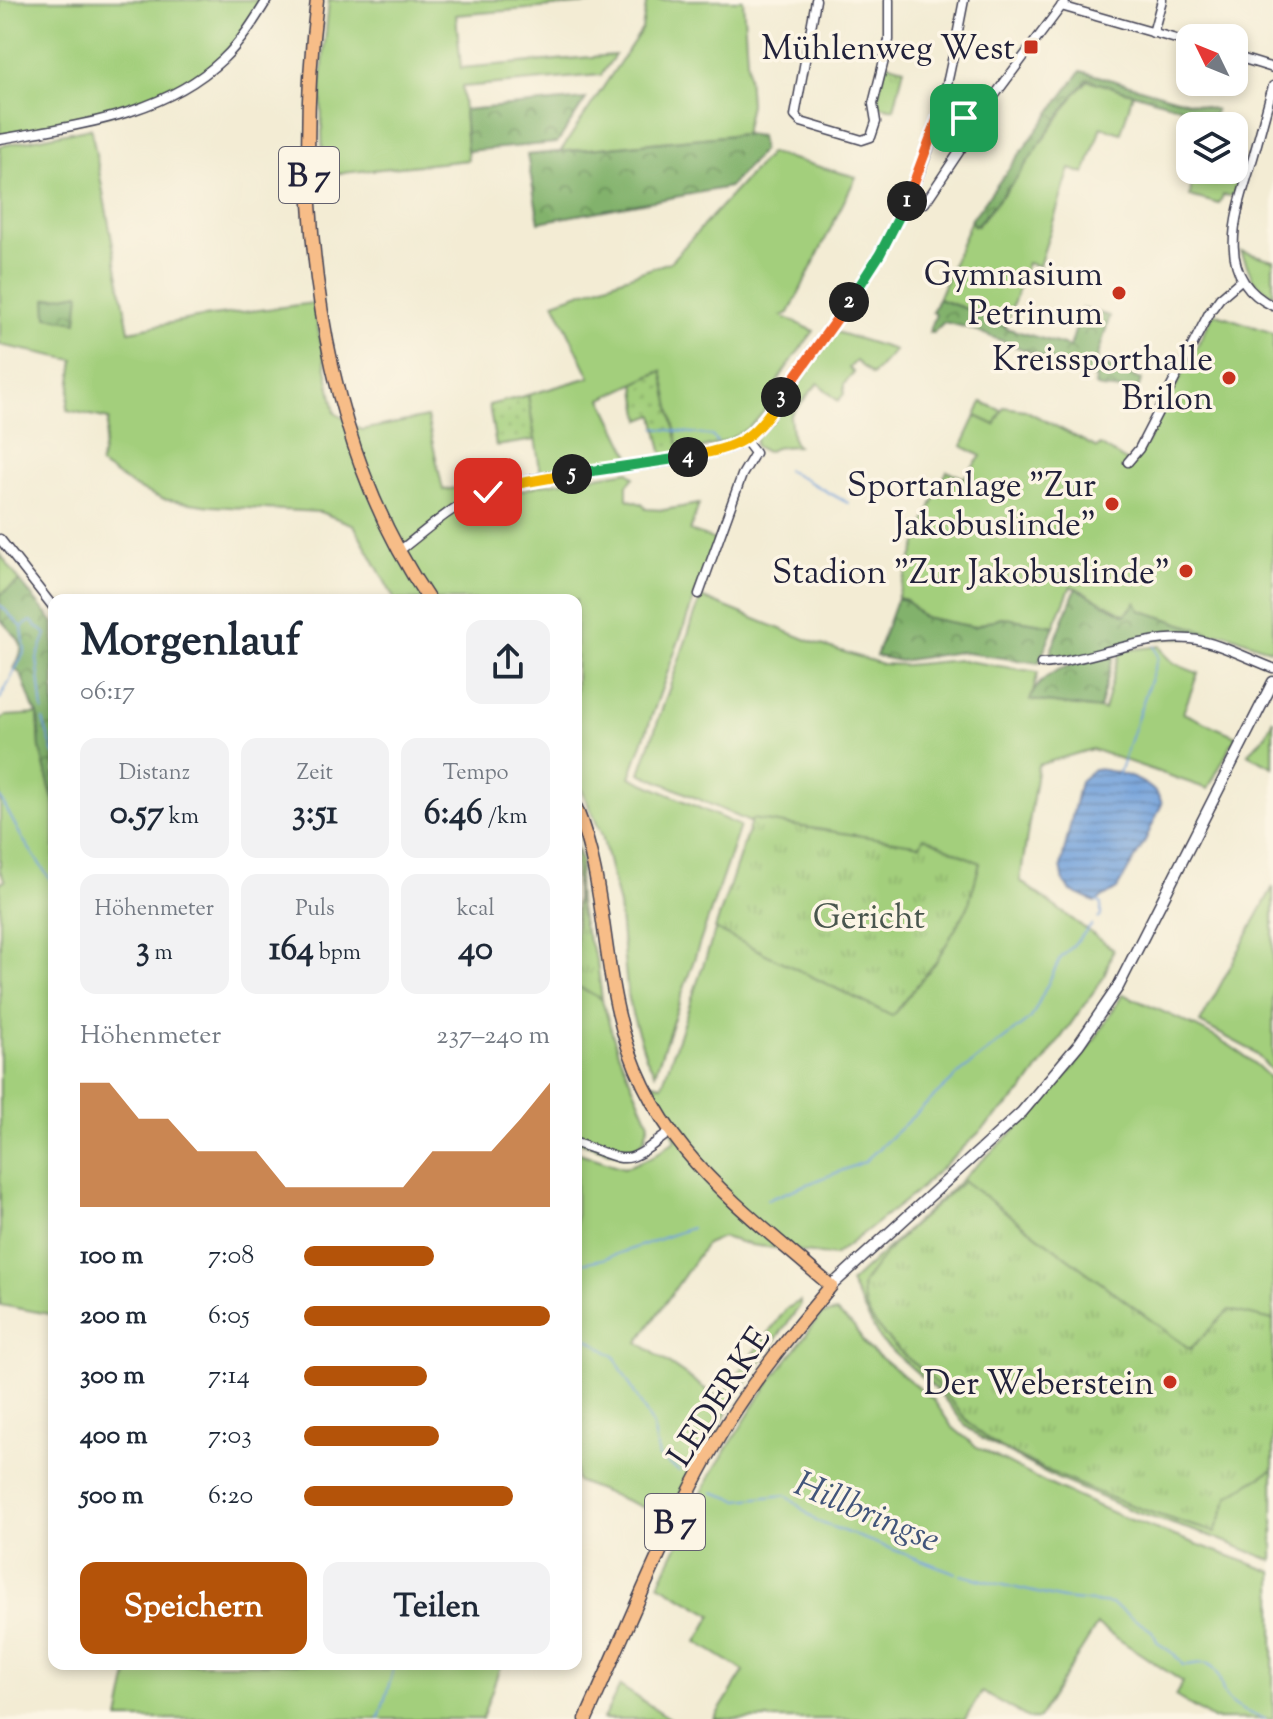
<!DOCTYPE html>
<html lang="de">
<head>
<meta charset="utf-8">
<style>
	:root { --surface:#fff; --page:#f2f2f3; --text:#1f2937; --muted:#747a83; --accent:#b45309 }
	body { margin:0; font-family:"Sorts Mill Goudy",serif; background:var(--page); color:var(--text); height:100vh; display:flex; flex-direction:column; font-size:30px; white-space:nowrap }
	* { box-sizing:border-box; margin:0 }
	p { font-size:26px; color:var(--muted) }
	.icon { flex:none; width:44px; height:44px; fill:none; stroke:currentColor; stroke-width:2; stroke-linecap:round; stroke-linejoin:round }
	.map { position:relative; flex:1; overflow:hidden }
	.panel { position:absolute; left:48px; top:594px; width:534px; height:1076px; display:flex; flex-direction:column; background:var(--surface); border-radius:16px; box-shadow:0 4px 12px #0003 }
	.panel>* { flex:none }
	.needle { width:52px; rotate:313deg }
	.buttons { position:absolute; left:1176px; top:24px; display:grid; gap:16px }
	.buttons a { display:grid; place-items:center; width:72px; height:72px; border-radius:16px; background:var(--surface); box-shadow:0 4px 12px #0003; font-size:40px }
	.pin { position:absolute; display:grid; place-items:center; width:68px; height:68px; color:#fff; margin:-34px; border-radius:16px; box-shadow:0 4px 12px #0006 }
	.km { position:absolute; width:40px; height:40px; margin:-20px; border-radius:50%; background:#222; color:#fff; font-size:22px; line-height:40px; text-align:center }
	.round { display:grid; place-items:center; flex:none; width:84px; height:84px; border-radius:16px; background:var(--page) }
	.summary { display:flex; align-items:center; justify-content:space-between; height:136px; padding:0 32px }
	h1 { font-size:44px; font-weight:700; line-height:60px }
	.metrics { display:grid; grid-template-columns:repeat(3,1fr); gap:12px; height:136px; padding:8px 32px }
	.metrics div { display:grid; align-content:center; border-radius:16px; background:var(--page); text-align:center }
	.metrics b { font-size:34px; font-weight:700 }
	.metrics small { font-size:22px; font-weight:400 }
	.metrics p { font-size:22px }
	.chart { height:224px; padding:16px 32px }
	.chart p { display:flex; justify-content:space-between }
	.chart svg { width:100%; height:144px; margin-top:8px; fill:var(--accent); opacity:.7 }
	.primary-button { display:flex; gap:16px; margin-top:auto; padding:16px 32px }
	.primary-button a { flex:1; height:92px; border-radius:16px; background:var(--accent); color:#fff; font-size:32px; font-weight:700; line-height:92px; text-align:center }
	.primary-button a+a { background:var(--page); color:var(--text) }
	ul { padding:0 32px; list-style:none; font-size:26px }
	li { display:grid; grid-template-columns:128px 96px 1fr; align-items:center; height:60px }
	li i { height:20px; border-radius:10px; background:var(--accent) }
	.map>svg:first-child { display:block }
</style>
</head>
<body>
<div class="map">
<svg width="1273" height="1719" viewBox="0 0 1273 1719">
	<defs>
		<pattern id="forest-crowns" width="20" height="18" patternUnits="userSpaceOnUse" patternTransform="scale(2)"><rect width="20" height="18" fill="#82b26c"/><path d="M2 6a3 3 0 1 1 6 0M12 15a3 3 0 1 1 6 0" fill="none" stroke="#6a905a"/></pattern>
		<pattern id="park-tufts" width="24" height="20" patternUnits="userSpaceOnUse" patternTransform="scale(2)"><rect width="24" height="20" fill="#a3cf7c"/><path d="M3 7l-1-3M5 7V3M7 7l1-3M15 17l-1-3M17 17v-4M19 17l1-3" fill="none" stroke="#8cb16c"/></pattern>
		<pattern id="garden-dots" width="8" height="8" patternUnits="userSpaceOnUse" patternTransform="scale(2)"><rect width="8" height="8" fill="#a3cf7c"/><path d="M2 2h.1M6 6h.1" fill="none" stroke="#8cb16c" stroke-width="1.8" stroke-linecap="round"/></pattern>
		<pattern id="water-rules" width="6" height="5" patternUnits="userSpaceOnUse" patternTransform="scale(2)"><rect width="6" height="5" fill="#72a1db"/><path d="M0 2.5h6" fill="none" stroke="#5d83b3"/></pattern>
	</defs>
	<rect width="100%" height="100%" fill="#fcf5e5"/>
	<filter id="ink" filterUnits="userSpaceOnUse"><feTurbulence type="fractalNoise" baseFrequency=".0125" numOctaves="2"/><feDisplacementMap in="SourceGraphic" scale="16" xChannelSelector="R" yChannelSelector="G"/><feConvolveMatrix kernelMatrix="1 2 1 2 8 2 1 2 1" color-interpolation-filters="sRGB"/></filter>
	<filter id="wash" filterUnits="userSpaceOnUse"><feTurbulence type="fractalNoise" baseFrequency=".006" numOctaves="4" result="noise"/><feDisplacementMap in="SourceGraphic" scale="32" xChannelSelector="R" yChannelSelector="G"/><feGaussianBlur stdDeviation="1.8" result="paint"/><feColorMatrix in="noise" values="0 0 0 0 0 0 0 0 0 0 0 0 0 0 0 0 0 1.4 0 .05"/><feComposite in="paint" operator="in"/></filter>
	<g filter="url(#wash)">
		<rect width="100%" height="100%" fill="#f3ecd4"/>
		<path fill="#a3cf7c" stroke="#62785c" stroke-width="2" d="M0,0H263C250,20 237,44 219,60C159,113 76,122 0,137Z
			M329,0H637L456,15L461,68L615,55L601,75L462,87L468,160L323,175L321,84Z
			M647,0H743L750,104L744,134L560,152L642,29Z
			M1088,80L1133,93L1121,133L1101,127L1085,174L1070,169L1039,266L1027,263L1005,328L975,312L938,299L971,220L977,226L1015,180L1075,94Z
			M91,128L129,331L196,318L313,303L335,413L362,430L427,417L443,490L502,481L498,497L541,485L628,471L634,477L627,485V499L642,504L646,509L664,510L699,504L690,531L715,540L630,777L740,826L655,1073L646,1057L632,1014L627,989L619,906L602,835L576,777V600H395L354,525L320,512L211,506L162,499L137,488L100,465L109,419L67,410L74,360L0,345V146Z
			M770,153L856,177L789,313L782,316L814,331C802,347 788,364 778,381C774,387 775,393 772,399C752,436 719,446 680,453L661,371L602,399L632,460L541,475L528,395L590,377L554,302L670,262Z
			M1193,170H1232L1238,181L1233,196L1223,195L1219,204L1190,196Z
			M1241,251L1273,260V296L1253,280Z
			M1214,313L1273,333V645L1270,650L1225,633L1212,634L1139,610L1136,603L1126,615L1071,586L1054,626L1001,617L975,627L923,617L906,600L897,598L932,504L947,471L964,478L981,456L962,446L976,416L995,425L1004,407L1025,410L1097,448L1100,445L1131,464L1142,452Z
			M836,332L895,350L872,375L856,361L849,368L854,373L844,384V394L838,401L818,383L790,416L793,441L797,446L778,447L766,452L755,446L756,437L776,416Z
			M0,554L20,581L0,595Z
			M701,597L815,643L882,664L906,665L960,660L1038,672L1031,700L1104,710L1120,651L1160,646C1167,663 1182,667 1198,673L1183,713L1236,736L1208,789L1092,749L1038,765L1020,881L1113,949L1104,977L1023,1091L914,1194L834,1256L751,1245L722,1237L706,1244L638,1342L720,1399L786,1309L800,1301V1306C749,1374 706,1442 668,1517L576,1481V1152L624,1168L652,1157L676,1140L648,1082L662,1085L752,823L640,773Z
			M38,714L40,748L54,804V1315L0,1305V883L5,881L0,871V720L6,716Z
			M1273,719V767L1248,754L1266,735Z
			M576,848L581,861L577,890L583,926L596,960L601,997L618,1052L649,1123L644,1140L632,1154L623,1156L576,1141Z
			M1273,887V1072L1253,1051L1200,1023Z
			M1123,994C1173,1017 1229,1036 1269,1077L1268,1106L1273,1138V1561L1216,1538L1135,1512L1056,1478L982,1439L967,1427L938,1391L880,1340L850,1283L1040,1107L1088,1050Z
			M836,1312L854,1327L866,1346L933,1399L952,1427L977,1447L1046,1483L1120,1516L1273,1572V1719H1213L1175,1696L1183,1682L1097,1625L1038,1719H1030L982,1692L965,1719H714L744,1671L697,1642L712,1615L659,1584L710,1476L762,1393L821,1315Z
			M130,1664H501L482,1719H119Z
			M620,1686L671,1719H603Z"/>
		<path fill="url(#forest-crowns)" stroke="#526a54" stroke-width="2" d="M1081,71L1216,110L1214,117L1088,80L1075,94L1015,180L976,226H974L971,220Z
			M586,99L557,143L467,151L464,110Z
			M744,134L760,136L762,151L729,187L539,222L527,155Z
			M80,293L77,322L47,317L46,299Z
			M938,299L975,312L1006,328L1070,347L1082,308L1110,316L1096,362L1142,380L1136,391L1101,388L1095,386L1096,378L969,328L944,322L933,333H929L936,314L932,312Z
			M20,581L54,623V804L40,748L38,714L33,707L21,674L14,669C29,640 19,642 0,619V595Z
			M1076,588L1125,615L1136,602L1140,610L1207,632L1219,646L1192,637L1128,641L1097,654L1047,661Z
			M897,598L906,600L923,617L974,627L1001,617L1054,626L1039,663L959,652L900,661L876,656Z
			M1114,655L1099,709L1030,700C1042,665 1082,663 1114,655Z"/>
		<path fill="url(#park-tufts)" stroke="#62785c" stroke-width="2" d="M886,63L904,68L894,109L876,105Z
			M982,402L1002,411L995,425L976,416Z
			M752,819L920,845L924,837L980,863L968,907L936,962L892,1016L715,929Z
			M576,890L583,925L597,962L602,999L576,986Z
			M964,1181L1190,1349L1229,1310L1273,1320V1469L1229,1496L1215,1532C1155,1516 1100,1495 1044,1469C1022,1458 999,1449 980,1433C958,1415 945,1388 923,1371C901,1353 856,1316 863,1284C887,1244 929,1212 964,1181Z"/>
		<path fill="url(#garden-dots)" stroke="#62785c" stroke-width="2" d="M662,371L680,453L663,456L654,415L641,420L635,383Z
			M528,395L535,440L496,446L489,405Z"/>
		<path fill="url(#water-rules)" stroke="#4a628b" stroke-width="2" d="M1094,769C1114,770 1156,781 1162,804L1144,843L1117,889L1095,902L1071,891L1064,883L1061,866L1080,781Z"/>
		<g fill="none" stroke-linecap="round" stroke-linejoin="round">
			<path stroke="#72a1db" stroke-width="2" d="M655,428L712,436L717,442
				M787,470L848,503
				M0,605L22,627L31,621L46,634L37,658L43,711
				M0,699L25,651L22,627
				M43,720L54,754
				M1118,776L1158,657L1154,646
				M0,797L22,838L54,885
				M1096,900L1101,904V916L1098,919
				M767,1200L864,1162L961,1072L1031,1018L1060,959L1092,925
				M576,1264L603,1259L691,1228
				M576,1331L614,1356L653,1426L659,1457L679,1471
				M713,1492L738,1500L786,1495L816,1521L956,1573
				M961,1575L1063,1599L1112,1604L1152,1631L1158,1643L1174,1654L1183,1665C1192,1666 1200,1661 1208,1664C1222,1671 1219,1686 1226,1697C1235,1709 1252,1714 1265,1719
				M379,1719L395,1664"/>
		</g>
	</g>
	<g filter="url(#ink)">
		<g fill="none" stroke-linecap="round" stroke-linejoin="round">
			<g stroke="#414052" stroke-width="11">
				<path id="minor" d="M816,0L795,116L801,122L862,140L871,137L876,122L873,104L889,40V0
					M1061,6L1190,43
					M1153,33L1162,0
					M1234,56L1273,68
					M1273,86C1266,110 1260,134 1253,158C1238,208 1210,276 1273,306
					M939,115C958,118 971,120 986,107L1066,0
					M0,139C77,125 163,116 223,59C241,42 254,21 267,0
					M925,203L989,107
					M1128,462L1139,449L1209,313L1220,298L1242,279
					M0,539L54,608
					M399,551C423,533 447,510 473,498C547,463 651,474 729,448C763,436 783,396 802,368C854,295 905,223 933,136C947,92 955,45 964,0
					M699,594L742,475L755,453L745,440
					M1041,664C1091,661 1139,635 1190,639C1215,641 1249,659 1273,668
					M576,1143C631,1161 621,1169 670,1132"/>
			</g>
			<g stroke="#414052" stroke-width="13">
				<path id="tertiary" d="M831,1286L1022,1112L1079,1044L1118,987L1273,682"/>
			</g>
			<g stroke="#414052" stroke-width="15">
				<path id="primary" d="M317,0C293,195 316,434 429,600
					M576,808C603,873 602,944 618,1012C649,1146 734,1201 831,1286C794,1330 758,1374 728,1422C671,1515 631,1620 586,1719"/>
			</g>
			<use href="#minor" stroke="#fff" stroke-width="8"/>
			<use href="#tertiary" stroke="#fff" stroke-width="10"/>
			<use href="#primary" stroke="#f7bd88" stroke-width="12"/>
		</g>
	</g>
	<g fill="none" stroke-linecap="round" stroke-linejoin="round" filter="url(#ink)">
		<g stroke="#fff" stroke-width="16">
			<path id="split-1" d="M907,201L939,115L964,118"/>
		</g>
		<g stroke="#fff" stroke-width="16">
			<path id="split-2" d="M849,302L880,254L907,201"/>
		</g>
		<g stroke="#fff" stroke-width="16">
			<path id="split-3" d="M781,397L849,302"/>
		</g>
		<g stroke="#fff" stroke-width="16">
			<path id="split-4" d="M688,457C741,446 750,442 781,397"/>
		</g>
		<g stroke="#fff" stroke-width="16">
			<path id="split-5" d="M572,474L688,457"/>
		</g>
		<g stroke="#fff" stroke-width="16">
			<path id="split-6" d="M488,492L510,485L572,474"/>
		</g>
		<use href="#split-1" stroke="#f0652b" stroke-width="10"/>
		<use href="#split-2" stroke="#22a559" stroke-width="10"/>
		<use href="#split-3" stroke="#f0652b" stroke-width="10"/>
		<use href="#split-4" stroke="#f5b400" stroke-width="10"/>
		<use href="#split-5" stroke="#22a559" stroke-width="10"/>
		<use href="#split-6" stroke="#f5b400" stroke-width="10"/>
	</g>
	<g fill="#c8321e" stroke="#fcf5e5" stroke-width="3">
		<rect x="1023" y="39" width="16" height="16" rx="4"/>
		<circle cx="1119" cy="293" r="8"/>
		<circle cx="1229" cy="378" r="8"/>
		<circle cx="1112" cy="504" r="8"/>
		<circle cx="1186" cy="571" r="8"/>
		<circle cx="1170" cy="1382" r="8"/>
	</g>
	<g text-anchor="middle" stroke-width="7" stroke-linejoin="round" paint-order="stroke">
		<g fill="#fcf5e5" stroke="#63616e" stroke-width="2">
			<rect x="279" y="147" width="60" height="56" rx="6"/>
			<rect x="645" y="1494" width="60" height="56" rx="6"/>
		</g>
		<g font-size="32" font-weight="bold" fill="#22223b">
			<text x="309" y="186">B 7</text>
			<text x="675" y="1533">B 7</text>
		</g>
		<g font-size="34" fill="#22223b" stroke="#fcf5e5" text-anchor="end">
			<text x="1015" y="59">Mühlenweg West</text>
			<text x="1103" y="285">Gymnasium<tspan x="1103" dy="39">Petrinum</tspan></text>
			<text x="1213" y="370">Kreissporthalle<tspan x="1213" dy="39">Brilon</tspan></text>
			<text x="1096" y="496">Sportanlage "Zur<tspan x="1096" dy="39">Jakobuslinde"</tspan></text>
			<text x="1170" y="583">Stadion "Zur Jakobuslinde"</text>
			<text x="1154" y="1394">Der Weberstein</text>
		</g>
		<g font-size="34" fill="#49564e" stroke="#fcf5e5">
			<text x="869" y="928">Gericht</text>
		</g>
		<g font-size="34" fill="#22223b" stroke="#fcf5e5">
			<text transform="translate(718 1396) rotate(-57)" y="12">LEDERKE</text>
		</g>
		<g font-size="36" font-style="italic" fill="#42557b" stroke="#fcf5e5">
			<text transform="translate(868 1510) rotate(23)" y="13">Hillbringse</text>
		</g>
	</g>
</svg>
<div class="buttons">
<a><svg class="needle" viewBox="-14 -14 28 28"><path d="M0-13l5 13h-10z" fill="#e53935"/><path d="M0 13l5-13h-10z" fill="#747a83"/></svg></a>
<a><svg class="icon" aria-label="layers" viewBox="0 0 24 24"><path d="M12 4l9 5-9 5-9-5zM3 14l9 5 9-5"/></svg></a>
</div>
<div class="pin" style="left:964px;top:118px;background:#1e9e55"><svg class="icon" aria-label="arrive" viewBox="0 0 24 24"><path d="M6 21V4h12l-3 4 3 4H6"/></svg></div>
<div class="pin" style="left:488px;top:492px;background:#d93025"><svg class="icon" aria-label="check" viewBox="0 0 24 24"><path d="M5 12l5 5 9-10"/></svg></div>
<b class="km" style="left:907px;top:201px">1</b>
<b class="km" style="left:849px;top:302px">2</b>
<b class="km" style="left:781px;top:397px">3</b>
<b class="km" style="left:688px;top:457px">4</b>
<b class="km" style="left:572px;top:474px">5</b>
<section class="panel">
<div class="summary"><div><h1>Morgenlauf</h1><p>06:17</p></div><a class="round"><svg class="icon" aria-label="share" viewBox="0 0 24 24"><path d="M12 15V3M7 8l5-5 5 5M5 13v7h14v-7"/></svg></a></div>
<div class="metrics">
<div><p>Distanz</p><b>0.57<small> km</small></b></div>
<div><p>Zeit</p><b>3:51</b></div>
<div><p>Tempo</p><b>6:46<small> /km</small></b></div>
</div>
<div class="metrics">
<div><p>Höhenmeter</p><b>3<small> m</small></b></div>
<div><p>Puls</p><b>164<small> bpm</small></b></div>
<div><p>kcal</p><b>40</b></div>
</div>
<div class="chart"><p><span>Höhenmeter</span>237–240 m</p>
<svg viewBox="0 0 160 44" preserveAspectRatio="none"><path d="M0 44V6L10 6L20 17L30 17L40 27L50 27L60 27L70 38L80 38L90 38L100 38L110 38L120 27L130 27L140 27L150 17L160 6V44z"/></svg>
</div>
<ul>
<li><b>100 m</b>7:08<i style="width:53%"></i></li>
<li><b>200 m</b>6:05<i style="width:100%"></i></li>
<li><b>300 m</b>7:14<i style="width:50%"></i></li>
<li><b>400 m</b>7:03<i style="width:55%"></i></li>
<li><b>500 m</b>6:20<i style="width:85%"></i></li>
</ul>
<div class="primary-button"><a>Speichern</a><a>Teilen</a></div>
</section>
</div>
</body>
</html>
